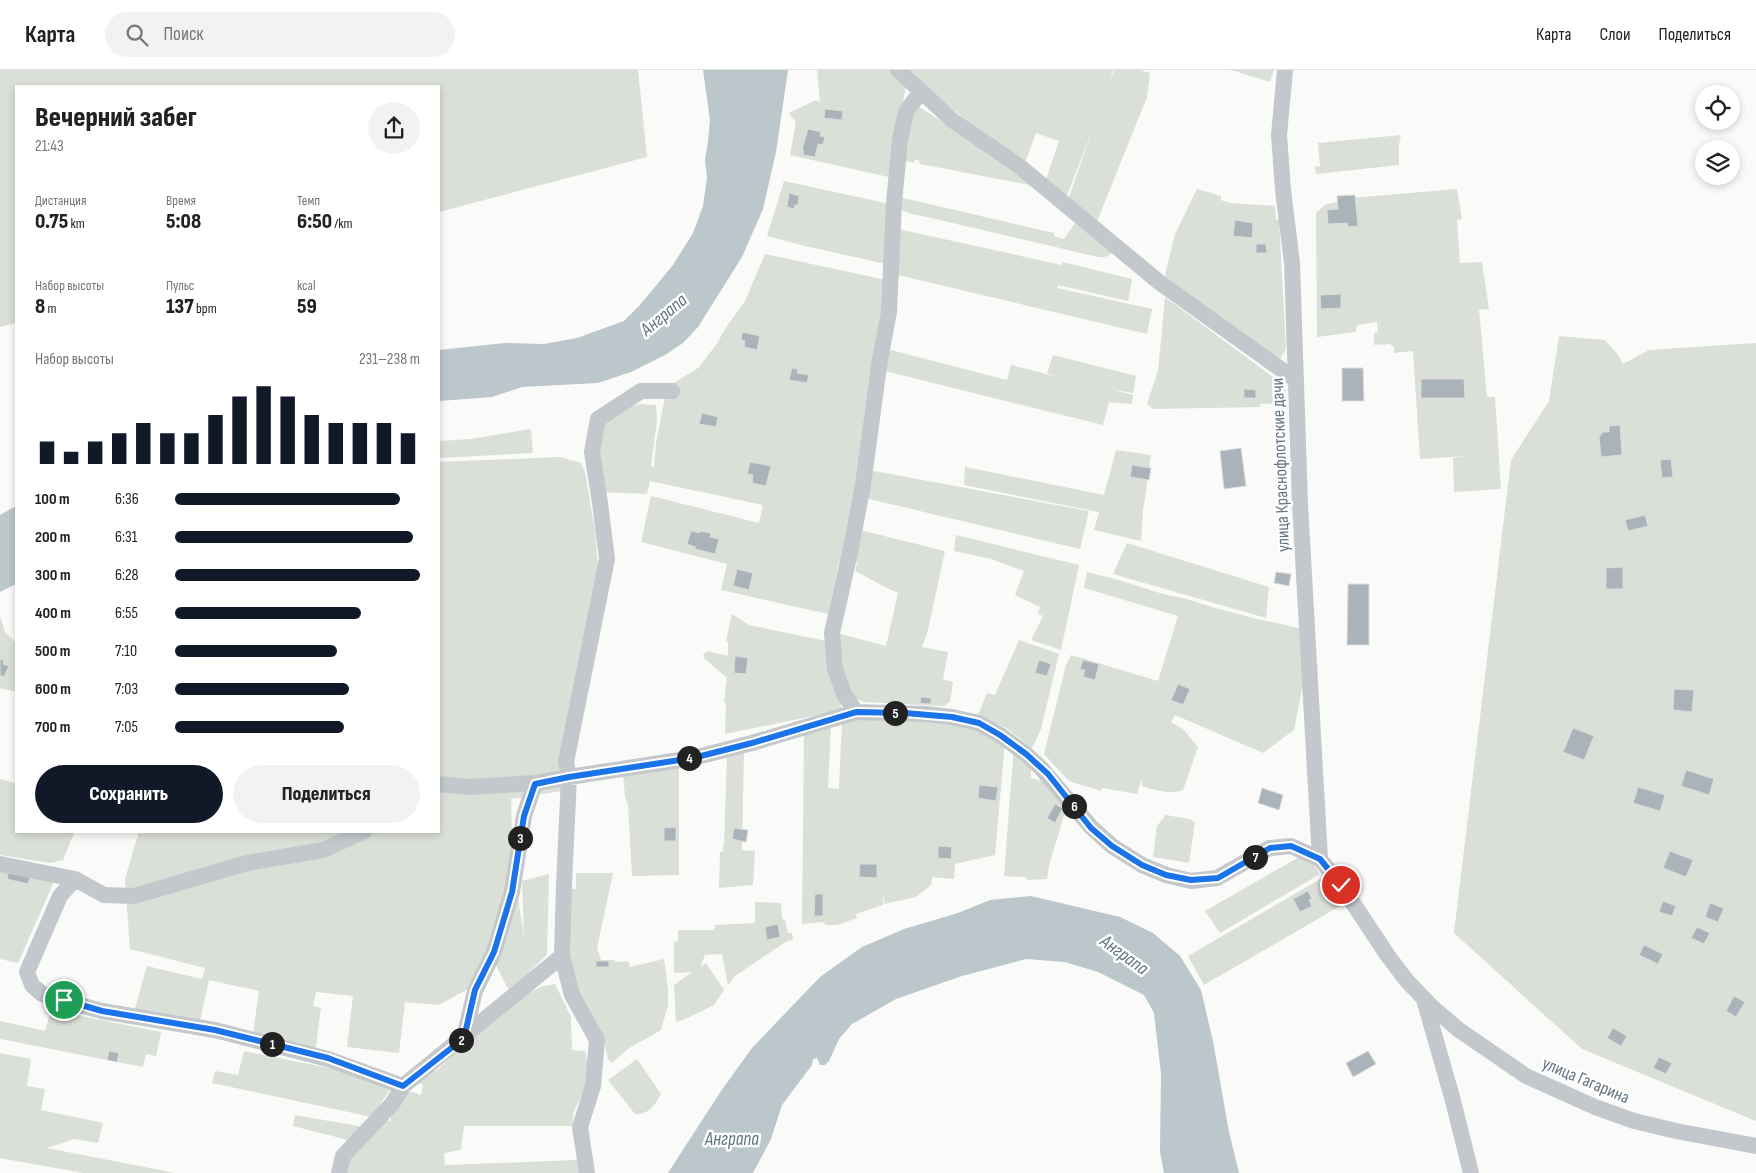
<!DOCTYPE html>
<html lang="ru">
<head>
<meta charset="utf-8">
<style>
	:root { --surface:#fff; --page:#f2f2f2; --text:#222; --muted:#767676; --line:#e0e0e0; --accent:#111827 }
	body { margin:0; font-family:"Sofia Sans Condensed",sans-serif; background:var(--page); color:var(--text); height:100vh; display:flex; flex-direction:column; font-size:19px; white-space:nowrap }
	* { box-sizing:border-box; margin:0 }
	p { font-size:16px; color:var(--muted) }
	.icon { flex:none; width:28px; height:28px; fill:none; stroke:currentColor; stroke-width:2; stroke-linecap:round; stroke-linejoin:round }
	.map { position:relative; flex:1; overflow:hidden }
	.panel { position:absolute; left:15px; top:15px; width:425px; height:748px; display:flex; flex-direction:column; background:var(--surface); border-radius:0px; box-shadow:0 2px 8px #0003 }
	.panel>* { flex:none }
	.controls { position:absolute; left:1695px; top:15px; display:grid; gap:10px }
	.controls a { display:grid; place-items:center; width:45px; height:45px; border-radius:50%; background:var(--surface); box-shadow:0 2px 8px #0003; font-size:25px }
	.pin { position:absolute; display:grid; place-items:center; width:42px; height:42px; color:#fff; margin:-21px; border:2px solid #fff; border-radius:50%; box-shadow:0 1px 5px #0007 }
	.km { position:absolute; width:25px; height:25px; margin:-12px; border-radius:50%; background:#222; color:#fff; font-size:14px; line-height:25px; text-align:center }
	.round { display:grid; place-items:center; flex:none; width:52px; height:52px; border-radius:26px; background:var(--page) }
	.headline { display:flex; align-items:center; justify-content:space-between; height:85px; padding:0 20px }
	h1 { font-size:28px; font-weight:800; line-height:38px }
	.metrics { display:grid; grid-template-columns:repeat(3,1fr); gap:8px; height:85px; padding:5px 20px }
	.metrics div { display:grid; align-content:center }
	.metrics b { font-size:21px; font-weight:800 }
	.metrics small { font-size:14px; font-weight:400 }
	.metrics p { font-size:14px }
	.chart { height:140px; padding:10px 20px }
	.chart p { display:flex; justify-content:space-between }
	.chart svg { width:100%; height:90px; margin-top:5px; stroke:var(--accent); stroke-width:6 }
	.action { display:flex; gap:10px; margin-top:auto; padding:10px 20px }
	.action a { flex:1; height:58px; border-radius:30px; background:var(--accent); color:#fff; font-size:20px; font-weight:800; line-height:58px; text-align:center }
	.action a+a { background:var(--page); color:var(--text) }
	ul { padding:0 20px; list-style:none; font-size:16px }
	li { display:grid; grid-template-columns:80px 60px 1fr; align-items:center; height:38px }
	li i { height:12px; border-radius:6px; background:var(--accent) }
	header { display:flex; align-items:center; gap:30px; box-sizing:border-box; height:70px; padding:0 25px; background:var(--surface); border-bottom:1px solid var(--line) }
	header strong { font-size:24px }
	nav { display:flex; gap:28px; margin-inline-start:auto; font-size:18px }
	.search { width:350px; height:45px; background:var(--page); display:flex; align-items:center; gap:12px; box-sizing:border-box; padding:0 18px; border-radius:28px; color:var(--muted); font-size:19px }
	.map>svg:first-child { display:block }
</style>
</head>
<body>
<header>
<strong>Карта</strong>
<div class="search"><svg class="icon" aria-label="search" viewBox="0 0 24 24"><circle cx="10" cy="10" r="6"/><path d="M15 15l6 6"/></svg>Поиск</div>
<nav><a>Карта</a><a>Слои</a><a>Поделиться</a></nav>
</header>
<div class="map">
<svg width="1756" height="1103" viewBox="0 0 1756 1103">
	<rect width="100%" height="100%" fill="#fafaf8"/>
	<path fill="#dadfd7" d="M0,0H638L647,87L439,142V16H16V253L0,257Z
		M817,0H894L907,12L901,41L893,108L790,85L796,52L789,43L816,30L820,32Z
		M902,0H1113L1110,11L1114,0H1140L1150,3L1147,27L1096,154L1068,130L1093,58L1066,128L1045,112L1059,71L1036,63L1024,95Z
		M1231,0H1274L1270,12Z
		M915,34L1004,92L1005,96L1008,95L1030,115L920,94L918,89L914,91V93L903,90Z
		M1401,65L1399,75V95L1316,104L1315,97L1320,96L1318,73Z
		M784,111L890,134L886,194L805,176L767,166Z
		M1197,119L1221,126V130L1230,133L1275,136L1276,150L1279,149L1286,279L1280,289L1164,209L1175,164Z
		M1457,119L1462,149L1457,150L1460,193L1482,192L1489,239L1479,240L1487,327H1495L1501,419L1454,422L1453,388L1468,386L1420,389L1413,281L1394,283V277L1390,274L1374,275V263L1378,262L1377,252L1357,255L1356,262L1317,267L1316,143L1325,135L1352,128Z
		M899,127L1054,163V166L1064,169L1077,150L1113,181C1108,188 1102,188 1094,186L909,143L898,139Z
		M898,159L1062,195L1063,192L1132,209L1128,231L1058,215L1057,218L1152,239L1147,264L894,204Z
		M765,184L886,210L860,403L842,491L839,492L828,544L721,520L727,494L641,472C645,457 647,441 651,426L759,453L763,435L650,411L647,424L602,422L589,386L609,344L639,334L656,335L657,350L651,397H654L656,373L666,322L672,314L698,298L716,275L727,256L745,231Z
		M1165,227L1285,316L1287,333L1260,334V337L1153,339L1147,334L1158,301Z
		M1559,266L1605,270L1618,285L1623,294L1649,280L1756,273V1051L1582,979L1454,863L1511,390L1549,331Z
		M887,279L1007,310L1011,295L1054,306L1047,303L1053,285L1136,306L1133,323L1110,319L1133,325L1132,334L1109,332L1103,355L881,300Z
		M531,359L533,383L439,388V371L471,369Z
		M1116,380L1151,385L1143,441L1141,471L1094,460L1099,442L964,415L965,397L1104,425Z
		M560,387L581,393L585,402L595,461L598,496L562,721L511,729L513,795L524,867L522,811L549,804L547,885L509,921L496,895L488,908L439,935L405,932L399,983L347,977L353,926L316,922L313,936L321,938L315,983L252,971L259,921L209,910L198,959L133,945L147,896L202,909L205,898L130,879L125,809L139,761H439V392Z
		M869,400L1089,441L1080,479L865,428Z
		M860,460L945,481L928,560L922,577L948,582L943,609L953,612L950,632L943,636L864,632L857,629L850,622L842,601L837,563L886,576L898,523C883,517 870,508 855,501L857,494L854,488Z
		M956,465L1079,495L1061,580L1031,570L1043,546L1038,544L1040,537L1015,525L1024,501L991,489L954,481Z
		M1127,473L1269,517L1266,548L1113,504Z
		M1087,502L1122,511L1163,524L1187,529L1212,537L1257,549L1299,558L1306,598L1294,660L1263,683L1175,645L1171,652L1183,659L1198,677L1183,720C1169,725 1156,720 1142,716V708L1137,724L1102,718L1101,721L1069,711L1044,684L1066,595L1071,585L1158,611L1178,546L1084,518Z
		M732,544L749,555L826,571L842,640L725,664L726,633L724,632L727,608L704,588L703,585L707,581L728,586V571H726Z
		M0,546L5,562L16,573V605L15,611L16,612V622L0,618Z
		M1019,570L1059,584L1041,659L1032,678L1006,658L978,645L987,623L995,625Z
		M860,649L958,650L1005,672L995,785L955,794L954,809L932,807L931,815L916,827L884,834L883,820V835L856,844L857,848L837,855H825L824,852L802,854L804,662L831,655L828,718L839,719L842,653Z
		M1014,675L1031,691V708L1046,712L1067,736L1049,795L1047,809L1027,810L1026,807L1004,806Z
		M744,681L742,780L755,781L753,815L719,818L720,782H723V775H724L727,685Z
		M679,698V805L632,806L628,735L625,726L623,706Z
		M0,709L16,713V761H75L63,790L50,793L0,785Z
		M1166,745L1189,749L1195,752L1189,793L1153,787L1157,756Z
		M1306,783L1320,804L1220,863L1205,841Z
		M0,793L56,807L18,893L0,889Z
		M576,803H613L597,878L601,890H615V892L628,891L630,897L664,889L668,920V935L661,960L653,965L629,978L612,993L608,989L603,966L566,902L565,818L576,819Z
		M1329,804L1347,832L1204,915L1188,886Z
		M755,832L781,833L782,849L785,850L788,863H792L793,870L787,871L735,906L728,915L722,884L705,885L700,897L706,893L724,920L714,935L681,951L676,952L674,915L692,902L674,903V872L678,871V860H714L715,855L755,853Z
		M555,914L571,947L572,980L585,981L589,998L588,1013L574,1041L572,1056H464L461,1080L444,1083L445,1095H448L577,1090L581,1103H340L381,1050L391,1051V1042L403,1019L421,1025L423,1014L413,1012L429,1001H436L515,930L541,917Z
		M51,940L161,962L156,986L146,984L143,997L0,969V951L45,961Z
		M244,981L354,1003L392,1016L372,1047L212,1013L215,1001L238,1005Z
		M0,983L31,989L27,1016L45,1019L41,1040L103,1053L98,1073L74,1069L47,1078L175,1103H83L0,1088Z
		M637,989L661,1024C654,1036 650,1044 635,1044L608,1010Z
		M295,1045L364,1057L348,1070L293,1056Z"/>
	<path fill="#bbc7cb" d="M703,0H788L776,82L763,139L742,187L698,257L683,273L665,285L631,302L598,313L522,317L492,327L439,331V280L505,273L544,274L577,268L624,251L640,235L673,195L693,163L703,136L707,108L705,90L708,72L710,50Z
		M16,436V514L0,522V445Z
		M1031,826L1120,847L1153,863L1180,886L1201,920L1213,971L1229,1062L1239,1103H1164L1160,1082L1161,1004L1154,943L1144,925L1098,902L1065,892L1026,889L962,906L896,929L852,954L839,969L829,991L825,995H820L817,988L813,989L812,995L782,1035L771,1069L753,1103H668L721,1021L752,978L820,907L862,877L904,859L958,843L990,830Z"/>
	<path fill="#aab3b9" stroke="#dcdcda" d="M825,39L843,41L842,50L824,48Z
		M808,59L821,62L820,66L825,67L823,75L818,74L815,87L803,85L804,81L802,80Z
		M789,123L799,126L798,135H795L794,139L787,137Z
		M1355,125L1358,156L1348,157L1347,153L1328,154L1327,140L1338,139L1337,126Z
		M1235,150L1253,153L1252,168L1233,166Z
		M1256,174H1266L1267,183H1256Z
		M1341,224V238L1321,239L1320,225Z
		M742,262L760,266L757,280L744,277L745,271L741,270Z
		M792,298L798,299L797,303L809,305L807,313L789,310Z
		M1342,298H1363L1364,331H1342Z
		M1421,309H1464L1465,328H1421Z
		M1244,319L1256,320V328H1244Z
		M702,343L718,347L716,357L699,354Z
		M1620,355L1622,385L1601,387L1599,367L1603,362H1609V356Z
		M1241,378L1246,416L1224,419L1220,381Z
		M1671,389L1673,407L1662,408L1660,390Z
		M750,392L771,396L766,416L752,413L753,405L747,404Z
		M1132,395L1151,398L1149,410L1130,407Z
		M1645,445L1648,456L1628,461L1625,450Z
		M691,461L700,463V461L711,463L710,467L719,469L715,484L695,479L696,477L687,474Z
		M1623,497V519H1606V498Z
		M737,499L753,503L749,520L733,516Z
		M1276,502L1291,504L1289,516L1274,513Z
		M1348,514H1369V575H1347Z
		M735,586L748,588L746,604L734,603Z
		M0,589L4,590L3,594L9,596L4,607L0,605Z
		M1039,590L1051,594L1047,606L1035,603Z
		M1083,590L1099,594L1095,610L1083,607L1085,600L1080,599Z
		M1178,614L1190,619L1183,635L1171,630Z
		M1674,619L1694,620L1692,642L1673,640Z
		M921,627L931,628V634L920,633Z
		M1573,658L1594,666L1584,690L1563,682Z
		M1686,700L1714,709L1709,725L1681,716Z
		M979,715L998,717L996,731L978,728Z
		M1638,717L1665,725L1660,741L1633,733Z
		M1262,718L1283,725L1279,740L1258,733Z
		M1055,734L1063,738L1055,753L1047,748Z
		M676,757V771H664V758Z
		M734,758L748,760L746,772L732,769Z
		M938,776L952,777L951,789L938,788Z
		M1670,781L1693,790L1686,807L1663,798Z
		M860,794H877V808L859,807Z
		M9,798L31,803L28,814L7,809Z
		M1308,821L1312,829L1309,830L1312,836L1300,842L1293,829Z
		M815,824H823V846H814Z
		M1663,831L1676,836L1672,846L1659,842Z
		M1710,833L1724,838L1718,852L1705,847Z
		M778,854L780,867L767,870L765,857Z
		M1697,857L1710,863L1704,874L1691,868Z
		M1644,875L1663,884L1658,894L1639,885Z
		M596,891H609V897H596Z
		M1734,926L1745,932L1736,947L1726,941Z
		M1613,958L1627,966L1621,976L1607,968Z
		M109,981L119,983L117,992L107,990Z
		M1368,981L1376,994L1353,1007L1346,993Z
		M1659,987L1672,993L1666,1004L1653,998Z"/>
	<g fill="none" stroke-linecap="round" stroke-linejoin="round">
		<path stroke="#c3c8cc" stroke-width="16" d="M898,0L952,50L1019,96L1159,212L1296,310
			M1285,0L1279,65L1283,120L1292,193L1300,434L1320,789
			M856,642L844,624L835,599L832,563L851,478L863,415L880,289L889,242L894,133L900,70L906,42L921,21
			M439,714L469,717L535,713
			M0,794L75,809L104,825L134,826L247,793L323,780L365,761
			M75,809L60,826L27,902L32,915L42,924L64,931L102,941L215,960L328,989L403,1016
			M1424,929L1452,1027L1471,1103
			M464,968L475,921L494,882L512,822L524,746L535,713L569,707L693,688L752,673L856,642L926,644L952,647L979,653L1000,665L1026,684L1041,698L1091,757L1112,776L1142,795L1166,805L1191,811L1217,808L1270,778L1291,776L1320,789L1341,815L1388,886L1407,911L1432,937L1459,960L1526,1006L1595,1037L1634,1051L1676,1061L1756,1076
			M339,1103L343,1086L392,1034L403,1016L562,886
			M587,1103L580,1057L593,1016L597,970L572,925L562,886L564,815L569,707L566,692L607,489L600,433L592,382L598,349L641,321H672"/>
	</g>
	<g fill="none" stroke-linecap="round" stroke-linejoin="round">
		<g stroke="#fff" stroke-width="10">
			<path id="route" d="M64,930L102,941L215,960L328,988L403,1016L464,968L475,920L494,882L512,822L524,746L535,714L569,707L693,688L752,673L856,642L905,643L952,647L979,653L1000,665L1026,684L1048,704L1091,758L1112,776L1142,795L1166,805L1191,810L1218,808L1270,778L1291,776L1320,789L1341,815"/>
		</g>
		<use href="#route" stroke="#1a73e8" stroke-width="6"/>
	</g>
	<g text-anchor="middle" stroke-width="5" stroke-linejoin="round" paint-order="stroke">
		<g font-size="18" fill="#657683" stroke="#fff">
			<text transform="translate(1280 395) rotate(-92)" y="6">улица Краснофлотские дачи</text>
			<text transform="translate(1586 1010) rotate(23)" y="6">улица Гагарина</text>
		</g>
		<g font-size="19" font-style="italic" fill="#60757c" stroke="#fff">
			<text transform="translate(663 244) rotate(-40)" y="7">Анграпа</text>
			<text transform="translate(1125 884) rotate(36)" y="7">Анграпа</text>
			<text x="732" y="1075">Анграпа</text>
		</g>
	</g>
</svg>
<div class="controls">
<a><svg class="icon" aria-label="locate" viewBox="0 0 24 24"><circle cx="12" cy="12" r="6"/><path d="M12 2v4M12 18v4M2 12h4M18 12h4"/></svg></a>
<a><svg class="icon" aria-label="layers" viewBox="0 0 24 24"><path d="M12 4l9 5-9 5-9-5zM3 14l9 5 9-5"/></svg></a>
</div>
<div class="pin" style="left:64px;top:930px;background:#1e9e55"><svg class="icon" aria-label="arrive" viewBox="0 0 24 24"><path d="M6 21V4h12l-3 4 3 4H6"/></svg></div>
<div class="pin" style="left:1341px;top:815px;background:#d93025"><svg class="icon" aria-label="check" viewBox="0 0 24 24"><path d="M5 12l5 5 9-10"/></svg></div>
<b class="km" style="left:272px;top:974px">1</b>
<b class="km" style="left:461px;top:970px">2</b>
<b class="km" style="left:520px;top:768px">3</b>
<b class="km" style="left:689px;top:688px">4</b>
<b class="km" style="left:895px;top:643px">5</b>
<b class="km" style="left:1074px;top:736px">6</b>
<b class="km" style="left:1255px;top:787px">7</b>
<section class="panel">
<div class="headline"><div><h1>Вечерний забег</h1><p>21:43</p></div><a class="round"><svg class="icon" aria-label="share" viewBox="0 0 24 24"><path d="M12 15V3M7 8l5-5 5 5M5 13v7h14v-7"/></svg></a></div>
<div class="metrics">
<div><p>Дистанция</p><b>0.75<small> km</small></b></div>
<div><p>Время</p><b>5:08</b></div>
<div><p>Темп</p><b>6:50<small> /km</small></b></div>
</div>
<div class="metrics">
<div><p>Набор высоты</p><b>8<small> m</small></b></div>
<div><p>Пульс</p><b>137<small> bpm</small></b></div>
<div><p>kcal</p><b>59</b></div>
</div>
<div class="chart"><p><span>Набор высоты</span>231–238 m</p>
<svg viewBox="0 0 160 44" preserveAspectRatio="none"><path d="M5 44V33M15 44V38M25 44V33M35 44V29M45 44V24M55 44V29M65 44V29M75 44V20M85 44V11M95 44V6M105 44V11M115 44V20M125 44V24M135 44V24M145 44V24M155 44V29"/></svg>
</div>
<ul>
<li><b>100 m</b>6:36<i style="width:92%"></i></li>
<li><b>200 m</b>6:31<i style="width:97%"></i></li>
<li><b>300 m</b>6:28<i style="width:100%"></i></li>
<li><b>400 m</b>6:55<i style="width:76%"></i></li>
<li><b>500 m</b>7:10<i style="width:66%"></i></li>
<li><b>600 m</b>7:03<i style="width:71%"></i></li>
<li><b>700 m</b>7:05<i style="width:69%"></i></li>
</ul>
<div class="action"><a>Сохранить</a><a>Поделиться</a></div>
</section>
</div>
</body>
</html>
